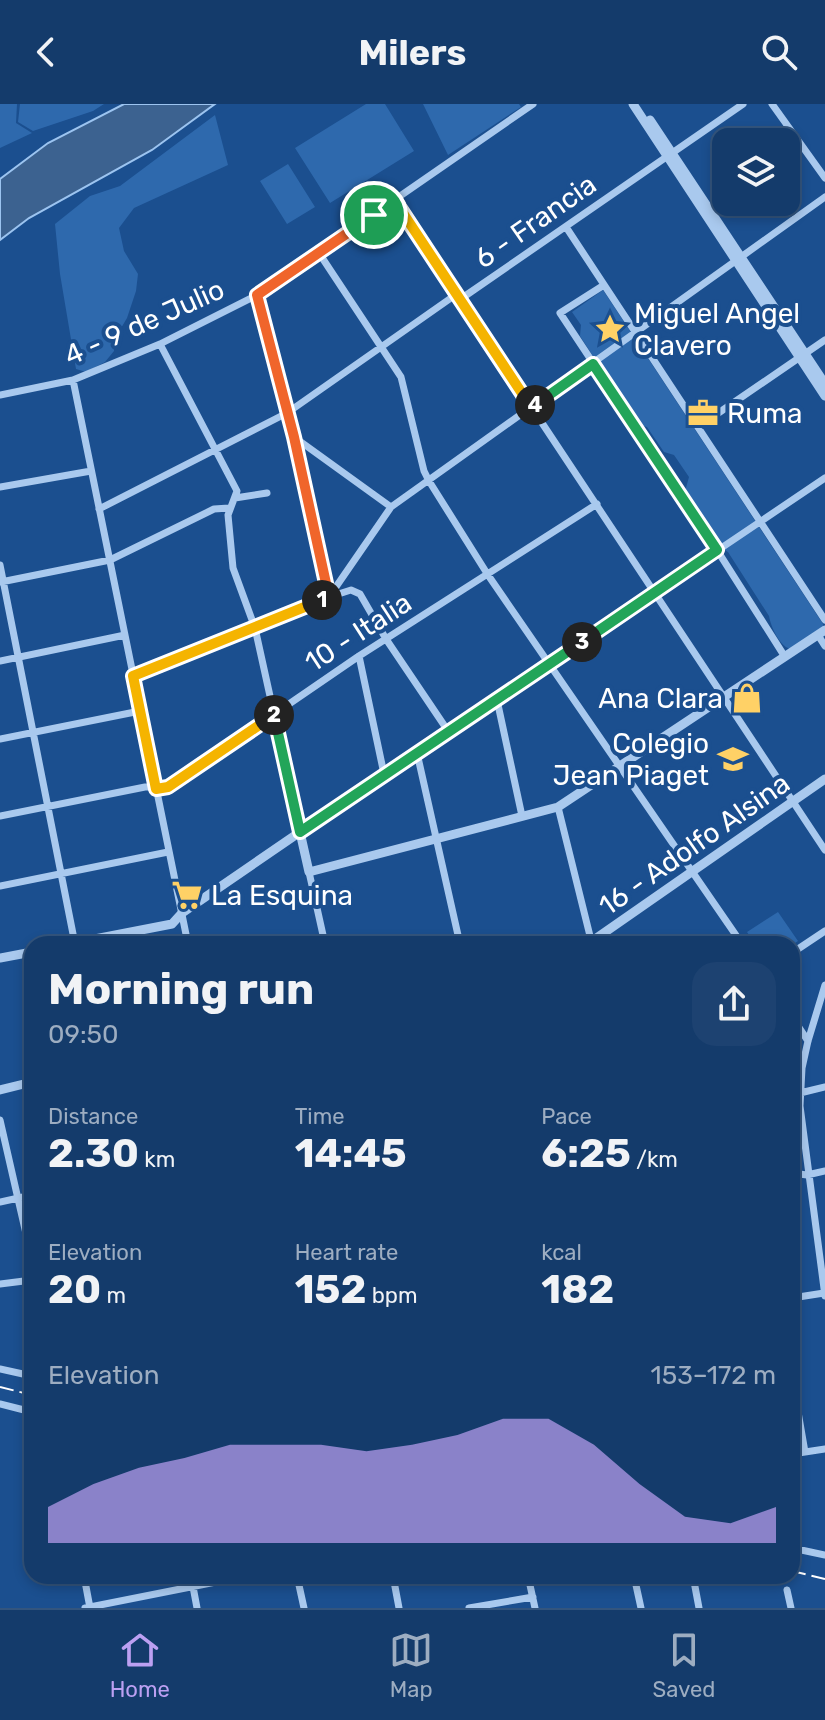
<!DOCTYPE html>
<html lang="en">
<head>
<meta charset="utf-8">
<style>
	:root { --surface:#143b6b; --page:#1d4271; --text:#f1f3f6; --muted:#9dadc1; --line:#33557e; --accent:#bca0f2 }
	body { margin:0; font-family:Rubik,sans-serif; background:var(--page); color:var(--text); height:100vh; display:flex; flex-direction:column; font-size:30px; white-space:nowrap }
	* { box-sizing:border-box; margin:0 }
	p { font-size:26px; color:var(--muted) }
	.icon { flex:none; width:44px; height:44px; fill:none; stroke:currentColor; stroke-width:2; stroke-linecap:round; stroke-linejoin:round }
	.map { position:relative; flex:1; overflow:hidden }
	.sheet { position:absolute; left:24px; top:832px; width:776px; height:648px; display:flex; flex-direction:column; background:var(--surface); border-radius:24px; box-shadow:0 4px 12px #0003,0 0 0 2px var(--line) }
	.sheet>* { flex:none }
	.buttons { position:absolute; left:712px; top:24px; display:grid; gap:16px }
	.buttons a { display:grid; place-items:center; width:88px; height:88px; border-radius:16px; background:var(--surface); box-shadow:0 4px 12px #0003,0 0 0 2px var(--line); font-size:40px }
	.pin { position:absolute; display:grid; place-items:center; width:68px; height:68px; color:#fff; margin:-34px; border:4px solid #fff; border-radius:50%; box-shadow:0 2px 8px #0007 }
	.km { position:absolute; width:40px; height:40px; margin:-20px; border-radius:50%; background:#222; color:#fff; font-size:22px; line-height:40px; text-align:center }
	.round { display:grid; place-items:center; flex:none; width:84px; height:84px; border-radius:24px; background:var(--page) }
	.summary { display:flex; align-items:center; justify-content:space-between; height:136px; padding:0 24px }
	h1 { font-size:44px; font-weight:700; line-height:60px }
	.figures { display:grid; grid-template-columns:repeat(3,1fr); gap:12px; height:136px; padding:8px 24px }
	.figures div { display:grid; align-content:center }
	.figures b { font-size:40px; font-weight:700 }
	.figures small { font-size:22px; font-weight:400 }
	.figures p { font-size:22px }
	.chart { height:224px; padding:16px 24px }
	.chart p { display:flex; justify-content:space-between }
	.chart svg { width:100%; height:144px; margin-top:8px; fill:var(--accent); opacity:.7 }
	header { display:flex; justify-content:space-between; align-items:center; height:104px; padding:0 24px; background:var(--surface); font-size:36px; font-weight:700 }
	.tab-bar { display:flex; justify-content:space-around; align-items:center; height:112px; border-top:2px solid var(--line); background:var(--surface); font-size:22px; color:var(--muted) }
	.tab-bar a { display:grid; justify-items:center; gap:4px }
	.tab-bar .active { color:var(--accent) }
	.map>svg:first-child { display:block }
</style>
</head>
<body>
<header><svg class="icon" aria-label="back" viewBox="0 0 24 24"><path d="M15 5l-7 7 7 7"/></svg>Milers<svg class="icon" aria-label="search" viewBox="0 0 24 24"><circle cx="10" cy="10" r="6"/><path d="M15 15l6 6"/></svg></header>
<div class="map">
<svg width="825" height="1504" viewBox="0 0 825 1504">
	<rect width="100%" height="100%" fill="#1b4f8f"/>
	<path fill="#2e69ad" d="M0,0H17L16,19L32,29L0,44Z
		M20,0H104L93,7L33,27L18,18Z
		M366,0H385L414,47L330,99L295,44Z
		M423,0H519L521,3L448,51Z
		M215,11L228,61L134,104L119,124L124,147L138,170L136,187L127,214L114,236V247L105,258L86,268L76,265L60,170L55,120L90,92L120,82Z
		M288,60L315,103L287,120L260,77Z
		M603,186L823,520V524L790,545C779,541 771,523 769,512L728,448L718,442L684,391L689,373L674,351L664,348L647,323L637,320L580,232L581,221L572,208Z
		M778,808L798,837L792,841L755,840L747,828Z"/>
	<path fill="#3c6290" stroke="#9cc4f0" stroke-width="2" d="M124,0H215L152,46L29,114L0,136V75L48,39Z"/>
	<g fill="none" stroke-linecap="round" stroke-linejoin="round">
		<path stroke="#a9c9ee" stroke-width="7" d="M772,0L825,74
			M395,97L825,746
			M566,123L825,516
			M319,149L401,273L424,367L429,377L488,471L742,840
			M604,181L560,209L717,446L785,553
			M257,191L294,333L329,493L351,486L360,490L386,535L448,627
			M160,240L237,387L228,411L233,464L255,524L300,728L825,374
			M73,276L188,840
			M0,291L73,276L160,240L257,191L533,0
			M698,323L825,236
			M294,333L391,403
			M0,383L91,367
			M235,394L267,389
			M99,405L287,309L451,194L465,192L743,0
			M0,461L75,840
			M1,478L110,456L214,405L229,404
			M818,531L825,542
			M359,552L384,670
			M0,557L125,531
			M133,572L329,493L391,403L825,93
			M497,596L522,712
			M0,635L140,607
			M417,649L460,840
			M558,703L592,840
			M0,712L145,683H168L359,552L597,400
			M309,768L325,840
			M0,782L168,748
			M792,849L825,827
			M825,881L808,937L802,964L800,1002L825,1192
			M792,913L808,937
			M800,989L825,983
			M0,1016L32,1156
			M792,1069L807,1071L825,1067
			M0,1098L32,1091
			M0,1180L32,1176
			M792,1194L824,1189
			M0,1265L32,1272
			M792,1273L805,1348
			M0,1300L32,1308
			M792,1350L825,1345
			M792,1374L797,1445
			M792,1444L825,1451
			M84,1472L90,1504
			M191,1472L197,1504
			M297,1472L304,1504
			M393,1472L399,1504
			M528,1472L535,1504
			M634,1472L641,1504
			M693,1472L699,1504
			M720,1472L727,1474
			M787,1486L791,1504
			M85,1504L246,1472
			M469,1504L533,1493"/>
		<path stroke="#a9c9ee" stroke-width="9" d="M633,0L825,292
			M650,16L825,280
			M69,840L172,820L182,809L300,728L309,768L558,703L825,526
			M588,840L825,675
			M0,854L32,848
			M0,986L32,978"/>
		<path stroke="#fff" stroke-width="2" stroke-dasharray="14 6" stroke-linecap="butt" d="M0,1283L32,1291
			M792,1467L825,1475"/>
	</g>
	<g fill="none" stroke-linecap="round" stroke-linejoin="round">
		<g stroke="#fff" stroke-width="16">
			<path id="split-1" d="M322,496L329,493L294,333L257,191L374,111"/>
		</g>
		<g stroke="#fff" stroke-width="16">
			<path id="split-2" d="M274,611L168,683L156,685L133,572L322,496"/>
		</g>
		<g stroke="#fff" stroke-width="16">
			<path id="split-3" d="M274,611L300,728L582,538"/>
		</g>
		<g stroke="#fff" stroke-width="16">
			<path id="split-4" d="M535,301L593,260L717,446L582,538"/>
		</g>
		<g stroke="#fff" stroke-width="16">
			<path id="split-5" d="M374,111L395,97L531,303L535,301"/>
		</g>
		<use href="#split-1" stroke="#f0652b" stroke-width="10"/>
		<use href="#split-2" stroke="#f5b400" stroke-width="10"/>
		<use href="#split-3" stroke="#22a559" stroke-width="10"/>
		<use href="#split-4" stroke="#22a559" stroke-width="10"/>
		<use href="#split-5" stroke="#f5b400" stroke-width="10"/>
	</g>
	<defs>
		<g id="sight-bare" transform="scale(2.4)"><path d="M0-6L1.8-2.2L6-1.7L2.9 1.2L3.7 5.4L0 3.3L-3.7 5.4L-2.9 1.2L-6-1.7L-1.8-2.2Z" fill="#ffd166" stroke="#1b4f8f" stroke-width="2.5" paint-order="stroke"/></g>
		<g id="office-bare" transform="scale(2.4)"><path d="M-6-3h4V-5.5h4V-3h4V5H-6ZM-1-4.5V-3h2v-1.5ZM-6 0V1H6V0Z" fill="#ffd166" stroke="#1b4f8f" stroke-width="2.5" paint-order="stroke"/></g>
		<g id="shop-bare" transform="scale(2.4)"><path d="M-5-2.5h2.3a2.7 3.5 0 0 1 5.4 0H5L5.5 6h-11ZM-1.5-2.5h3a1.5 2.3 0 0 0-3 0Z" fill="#ffd166" stroke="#1b4f8f" stroke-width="2.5" paint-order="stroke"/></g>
		<g id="school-bare" transform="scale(2.4)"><path d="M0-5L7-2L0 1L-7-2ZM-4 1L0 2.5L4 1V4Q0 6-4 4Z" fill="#ffd166" stroke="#1b4f8f" stroke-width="2.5" paint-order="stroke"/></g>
		<g id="supermarket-bare" transform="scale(2.4)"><path d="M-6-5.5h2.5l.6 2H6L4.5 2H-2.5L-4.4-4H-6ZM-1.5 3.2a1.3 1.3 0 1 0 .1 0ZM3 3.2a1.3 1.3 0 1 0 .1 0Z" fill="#ffd166" stroke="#1b4f8f" stroke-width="2.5" paint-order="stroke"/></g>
	</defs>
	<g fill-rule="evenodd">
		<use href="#sight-bare" x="610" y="225"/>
		<use href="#office-bare" x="703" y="309"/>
		<use href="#shop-bare" x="747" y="594"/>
		<use href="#school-bare" x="733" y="655"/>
		<use href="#supermarket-bare" x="187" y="791"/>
	</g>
	<g text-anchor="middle" stroke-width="8" stroke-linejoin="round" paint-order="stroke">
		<g font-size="28" fill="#fff" stroke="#1b4f8f">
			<text transform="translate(535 117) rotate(-35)" y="10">6 - Francia</text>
			<text transform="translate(144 218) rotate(-24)" y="10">4 - 9 de Julio</text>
			<text transform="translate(358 528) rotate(-33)" y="10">10 - Italia</text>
			<text transform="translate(694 740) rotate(-35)" y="10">16 - Adolfo Alsina</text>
		</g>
		<g font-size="28" fill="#fff" stroke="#1b4f8f" text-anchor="start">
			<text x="634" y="219">Miguel Angel<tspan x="634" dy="32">Clavero</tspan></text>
			<text x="727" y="319">Ruma</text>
			<text x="723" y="604" text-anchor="end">Ana Clara</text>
			<text x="709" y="649" text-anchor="end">Colegio<tspan x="709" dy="32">Jean Piaget</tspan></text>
			<text x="211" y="801">La Esquina</text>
		</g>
	</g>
</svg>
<div class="buttons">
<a><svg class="icon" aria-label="layers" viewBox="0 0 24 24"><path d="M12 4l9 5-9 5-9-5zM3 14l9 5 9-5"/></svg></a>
</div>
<div class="pin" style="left:374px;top:111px;background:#1e9e55"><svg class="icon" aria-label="arrive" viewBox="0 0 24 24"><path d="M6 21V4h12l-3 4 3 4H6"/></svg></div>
<b class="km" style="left:322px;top:496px">1</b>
<b class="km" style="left:274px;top:611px">2</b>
<b class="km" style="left:582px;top:538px">3</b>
<b class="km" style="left:535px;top:301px">4</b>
<section class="sheet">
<div class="summary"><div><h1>Morning run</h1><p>09:50</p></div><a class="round"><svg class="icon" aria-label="share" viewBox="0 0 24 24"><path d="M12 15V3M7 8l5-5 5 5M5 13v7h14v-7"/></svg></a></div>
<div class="figures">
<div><p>Distance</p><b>2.30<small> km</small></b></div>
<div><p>Time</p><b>14:45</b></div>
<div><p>Pace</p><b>6:25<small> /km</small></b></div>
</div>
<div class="figures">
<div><p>Elevation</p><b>20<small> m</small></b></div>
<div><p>Heart rate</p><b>152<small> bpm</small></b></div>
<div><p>kcal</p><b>182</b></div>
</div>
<div class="chart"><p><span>Elevation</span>153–172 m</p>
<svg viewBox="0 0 160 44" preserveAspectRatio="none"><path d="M0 44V33L10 26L20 21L30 18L40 14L50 14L60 14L70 16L80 14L90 11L100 6L110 6L120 14L130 26L140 36L150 38L160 33V44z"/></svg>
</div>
</section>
</div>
<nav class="tab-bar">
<a class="active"><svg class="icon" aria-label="home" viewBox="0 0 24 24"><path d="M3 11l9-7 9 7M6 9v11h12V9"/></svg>Home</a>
<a><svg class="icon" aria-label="map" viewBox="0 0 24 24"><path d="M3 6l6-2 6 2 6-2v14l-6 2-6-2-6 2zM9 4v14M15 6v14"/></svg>Map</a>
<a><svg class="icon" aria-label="saved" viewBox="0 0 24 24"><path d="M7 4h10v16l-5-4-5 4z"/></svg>Saved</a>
</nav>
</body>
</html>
